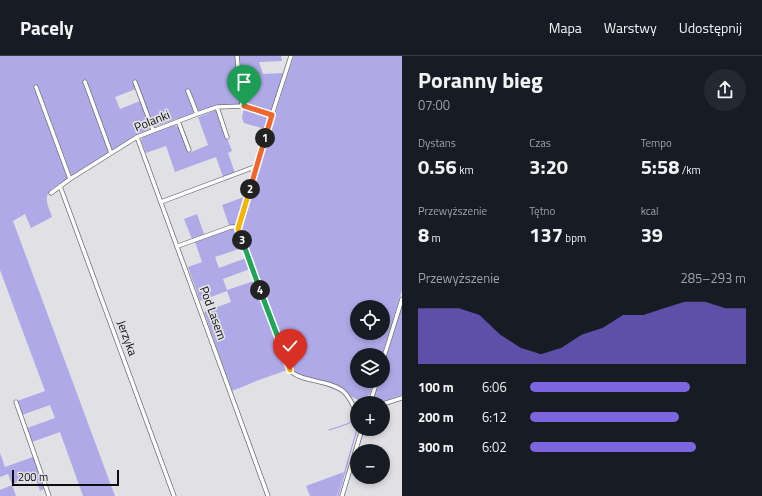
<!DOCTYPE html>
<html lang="pl">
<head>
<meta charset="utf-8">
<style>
	:root { --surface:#171b24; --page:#242831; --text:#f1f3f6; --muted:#9ea1a6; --line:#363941; --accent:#7d65e0 }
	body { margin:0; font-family:"Titillium Web",sans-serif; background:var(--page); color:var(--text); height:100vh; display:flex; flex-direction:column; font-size:15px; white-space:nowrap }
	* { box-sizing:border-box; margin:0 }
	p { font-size:13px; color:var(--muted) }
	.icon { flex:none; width:22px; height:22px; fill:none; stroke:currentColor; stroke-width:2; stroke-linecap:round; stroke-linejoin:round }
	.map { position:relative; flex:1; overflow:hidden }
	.sheet { display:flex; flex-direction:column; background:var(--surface); width:360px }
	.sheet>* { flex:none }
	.controls { position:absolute; left:350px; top:244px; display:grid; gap:8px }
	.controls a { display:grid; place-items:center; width:40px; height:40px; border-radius:50%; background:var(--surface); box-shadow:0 2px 6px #0003; font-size:20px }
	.scale { position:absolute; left:12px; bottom:10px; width:107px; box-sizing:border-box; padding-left:4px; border:2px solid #0e0e10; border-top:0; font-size:11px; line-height:14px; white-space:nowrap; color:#0e0e10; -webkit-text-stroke:3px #e1e1e5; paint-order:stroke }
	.pin { position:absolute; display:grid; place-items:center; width:34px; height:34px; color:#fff; margin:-41px -17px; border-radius:50% 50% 50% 0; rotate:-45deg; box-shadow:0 0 4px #0007 }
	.pin .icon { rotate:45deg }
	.km { position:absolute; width:20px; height:20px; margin:-10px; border-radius:50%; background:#222; color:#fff; font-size:11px; line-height:20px; text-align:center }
	.round { display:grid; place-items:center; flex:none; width:42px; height:42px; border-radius:21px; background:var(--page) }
	.overview { display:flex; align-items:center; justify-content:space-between; height:68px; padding:0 16px }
	h1 { font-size:22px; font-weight:700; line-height:30px }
	.stats { display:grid; grid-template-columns:repeat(3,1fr); gap:6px; height:68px; padding:4px 16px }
	.stats div { display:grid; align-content:center }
	.stats b { font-size:20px; font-weight:700 }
	.stats small { font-size:11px; font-weight:400 }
	.stats p { font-size:11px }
	.chart { height:112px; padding:8px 16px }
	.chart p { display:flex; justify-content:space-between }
	.chart svg { width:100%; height:72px; margin-top:4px; fill:var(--accent); opacity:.7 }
	ul { padding:0 16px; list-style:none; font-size:13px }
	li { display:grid; grid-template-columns:64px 48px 1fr; align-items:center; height:30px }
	li i { height:10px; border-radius:5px; background:var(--accent) }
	header { display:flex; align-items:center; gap:24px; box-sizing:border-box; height:56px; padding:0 20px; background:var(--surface); border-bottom:1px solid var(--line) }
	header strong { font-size:19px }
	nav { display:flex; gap:22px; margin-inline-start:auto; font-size:14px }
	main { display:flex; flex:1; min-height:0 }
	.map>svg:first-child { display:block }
</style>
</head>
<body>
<header>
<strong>Pacely</strong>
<nav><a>Mapa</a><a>Warstwy</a><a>Udostępnij</a></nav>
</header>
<main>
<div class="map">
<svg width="402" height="440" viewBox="0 0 402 440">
	<rect width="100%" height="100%" fill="#e1e1e5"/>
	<path fill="#afa9e8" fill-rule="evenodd" d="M0,0H235L240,49H220L198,56L189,34L186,35L194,57L154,71L136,24H133L136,33L115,41L120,53L140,45L150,73L134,80L113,95L111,94L86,25H83L110,97L72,121L38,30H35L68,123C60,128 45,134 47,145C47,150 51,156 52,161L31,172L25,158L13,165L115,440H83L60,376L32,386L27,372L55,362L50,349L22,359L17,345L45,335L0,214Z
		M238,0H281L282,5L259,6L263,18L284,17L272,58L246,49L242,46Z
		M294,0H402V234L382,299H357V325H374L370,338L364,346L287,314L259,324L232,335L204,256L231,246L227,235L200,245L188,211L202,206L195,186L231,173L236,175L242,192L215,201L219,212L246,202L250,213L223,223L227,234L254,225L268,261L281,293L272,259L240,172L286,23ZM357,251H383V277H357Z
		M244,52L267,59L268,61L265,73L244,67L242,62Z
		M216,54L232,95L228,97L235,117L223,121L216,101L175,116L166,90L146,97L141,84L143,81L174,69L178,71L189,97L208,89L198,61Z
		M244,141L237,169H229L222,149Z
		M197,158L204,178L192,183L184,163Z
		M402,249V339L378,347H372L379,325H383V311Z
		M0,397L5,411L33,401L45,431L44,433L40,435L35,421L12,428L8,418L0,421Z
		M344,416L337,440H310L306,430Z
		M12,429L16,440H0V434Z"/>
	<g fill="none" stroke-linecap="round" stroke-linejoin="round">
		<path stroke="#9d92ec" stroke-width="1" d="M329,374C338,371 352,368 357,361
			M338,440L357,373"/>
		<g stroke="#6f6f72" stroke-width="5">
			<path id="street" d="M237,0L242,50
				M291,0L267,74L238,173L290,314C299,326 332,324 344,336C350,341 353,350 357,357
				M85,26L111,97
				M135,26L153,74
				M36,31L70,123
				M188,35L197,58
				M217,51L227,81
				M178,65L189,94
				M137,81L268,440
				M60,130L174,440
				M51,137L70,123L137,81L197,58L217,51L244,50L272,59
				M161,146L257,110
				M178,190L231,171H235L238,173
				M383,304L402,243
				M16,346L49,440
				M370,347L377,325
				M383,348L402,342
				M342,440L362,373"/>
		</g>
		<use href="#street" stroke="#fff" stroke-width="3.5"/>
	</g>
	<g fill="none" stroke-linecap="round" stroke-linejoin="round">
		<g stroke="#fff" stroke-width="8">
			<path id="split-1" d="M244,50L272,59L265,82"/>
		</g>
		<g stroke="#fff" stroke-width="8">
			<path id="split-2" d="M250,133L265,82"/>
		</g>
		<g stroke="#fff" stroke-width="8">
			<path id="split-3" d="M242,184L238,173L250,133"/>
		</g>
		<g stroke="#fff" stroke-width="8">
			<path id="split-4" d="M242,184L260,234"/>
		</g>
		<g stroke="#fff" stroke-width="8">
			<path id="split-5" d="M260,234L279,284"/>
		</g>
		<g stroke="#fff" stroke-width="8">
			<path id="split-6" d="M279,284L290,314"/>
		</g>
		<use href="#split-1" stroke="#f0652b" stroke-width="5"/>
		<use href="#split-2" stroke="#f0652b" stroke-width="5"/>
		<use href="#split-3" stroke="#f5b400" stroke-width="5"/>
		<use href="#split-4" stroke="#22a559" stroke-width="5"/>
		<use href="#split-5" stroke="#22a559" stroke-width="5"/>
		<use href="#split-6" stroke="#f5b400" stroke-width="5"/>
	</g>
	<g text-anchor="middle" stroke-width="3.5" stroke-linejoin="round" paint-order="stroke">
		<g font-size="12" fill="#0e0e10" stroke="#e1e1e5">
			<text transform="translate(152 65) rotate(-22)" y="4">Polanki</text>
			<text transform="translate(213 257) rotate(70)" y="4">Pod Lasem</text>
			<text transform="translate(127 282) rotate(70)" y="4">Jerzyka</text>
		</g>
	</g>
</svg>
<div class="controls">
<a><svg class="icon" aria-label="locate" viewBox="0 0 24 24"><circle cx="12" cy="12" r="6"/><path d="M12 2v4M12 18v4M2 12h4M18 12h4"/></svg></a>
<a><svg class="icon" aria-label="layers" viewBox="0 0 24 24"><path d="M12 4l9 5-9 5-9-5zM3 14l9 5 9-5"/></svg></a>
<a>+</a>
<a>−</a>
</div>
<div class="scale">200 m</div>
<div class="pin" style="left:244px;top:50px;background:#1e9e55"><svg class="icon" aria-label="arrive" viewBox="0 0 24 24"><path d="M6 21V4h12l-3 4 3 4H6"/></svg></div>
<div class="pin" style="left:290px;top:314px;background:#d93025"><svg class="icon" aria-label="check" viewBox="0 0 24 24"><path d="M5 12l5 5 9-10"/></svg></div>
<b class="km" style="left:265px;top:82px">1</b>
<b class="km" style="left:250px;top:133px">2</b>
<b class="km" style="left:242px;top:184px">3</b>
<b class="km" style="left:260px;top:234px">4</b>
</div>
<section class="sheet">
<div class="overview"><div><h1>Poranny bieg</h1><p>07:00</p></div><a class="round"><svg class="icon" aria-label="share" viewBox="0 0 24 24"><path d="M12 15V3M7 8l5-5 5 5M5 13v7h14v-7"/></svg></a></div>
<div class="stats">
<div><p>Dystans</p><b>0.56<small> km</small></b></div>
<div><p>Czas</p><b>3:20</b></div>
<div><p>Tempo</p><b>5:58<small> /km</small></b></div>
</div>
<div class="stats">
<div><p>Przewyższenie</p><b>8<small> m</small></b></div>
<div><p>Tętno</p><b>137<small> bpm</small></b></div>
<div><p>kcal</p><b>39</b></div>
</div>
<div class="chart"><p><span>Przewyższenie</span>285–293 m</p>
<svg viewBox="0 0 160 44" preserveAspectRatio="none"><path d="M0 44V10L10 10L20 10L30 14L40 26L50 34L60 38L70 34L80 26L90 22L100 14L110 14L120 10L130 6L140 6L150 10L160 10V44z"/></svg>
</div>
<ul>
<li><b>100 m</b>6:06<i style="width:74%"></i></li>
<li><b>200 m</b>6:12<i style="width:69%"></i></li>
<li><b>300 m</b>6:02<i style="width:77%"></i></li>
</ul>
</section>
</main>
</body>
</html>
